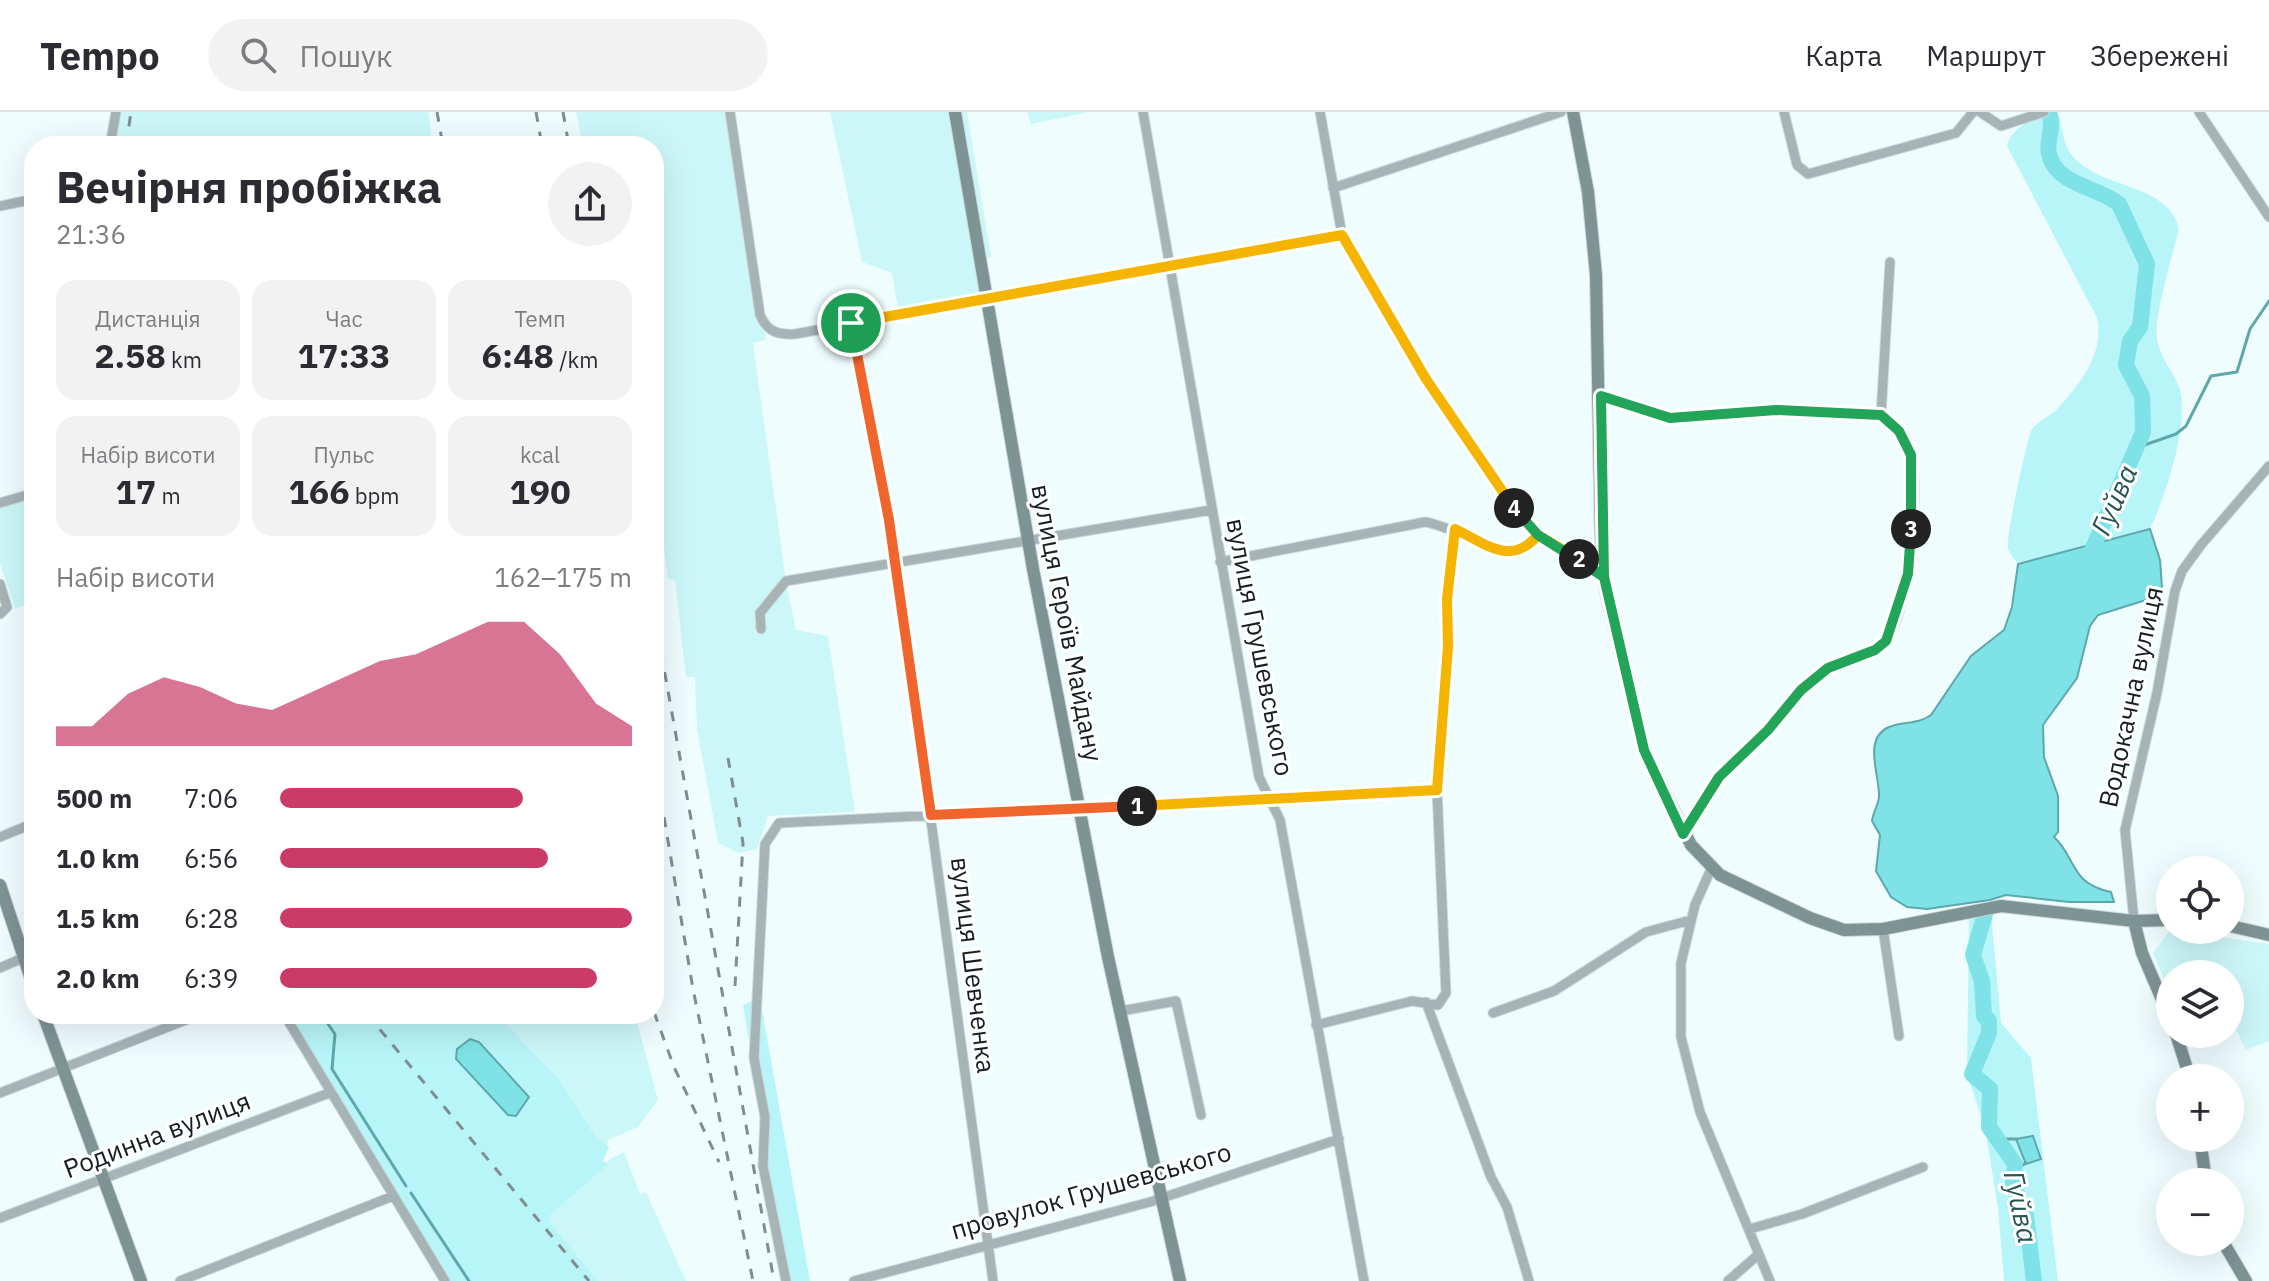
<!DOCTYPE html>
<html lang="uk">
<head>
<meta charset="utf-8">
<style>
	:root { --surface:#fff; --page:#f2f2f3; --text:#2b2b33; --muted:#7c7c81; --line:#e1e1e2; --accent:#ca3c67 }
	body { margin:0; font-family:"IBM Plex Sans",sans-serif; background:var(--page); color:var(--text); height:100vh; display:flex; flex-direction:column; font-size:30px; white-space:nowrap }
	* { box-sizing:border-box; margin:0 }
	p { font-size:26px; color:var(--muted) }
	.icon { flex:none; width:44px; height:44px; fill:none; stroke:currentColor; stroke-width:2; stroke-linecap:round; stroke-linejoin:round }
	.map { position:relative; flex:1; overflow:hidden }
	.drawer { position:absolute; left:24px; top:24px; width:640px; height:888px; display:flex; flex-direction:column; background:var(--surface); border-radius:32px; box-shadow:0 8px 32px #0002 }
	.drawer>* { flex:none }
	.fabs { position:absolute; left:2156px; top:744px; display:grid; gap:16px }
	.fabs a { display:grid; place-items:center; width:88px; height:88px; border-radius:50%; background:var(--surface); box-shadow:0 8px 32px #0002; font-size:40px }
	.pin { position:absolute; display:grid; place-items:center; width:68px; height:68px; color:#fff; margin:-34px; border:4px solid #fff; border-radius:50%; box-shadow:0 2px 8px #0007 }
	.km { position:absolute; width:40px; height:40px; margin:-20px; border-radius:50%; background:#222; color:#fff; font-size:22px; line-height:40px; text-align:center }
	.round { display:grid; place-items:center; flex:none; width:84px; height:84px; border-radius:42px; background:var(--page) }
	.overview { display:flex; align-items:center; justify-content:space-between; height:136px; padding:0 32px }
	h1 { font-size:44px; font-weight:700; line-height:60px }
	.stats { display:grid; grid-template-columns:repeat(3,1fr); gap:12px; height:136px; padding:8px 32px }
	.stats div { display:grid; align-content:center; border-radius:20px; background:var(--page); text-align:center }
	.stats b { font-size:34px; font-weight:700 }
	.stats small { font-size:22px; font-weight:400 }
	.stats p { font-size:22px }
	.chart { height:224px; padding:16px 32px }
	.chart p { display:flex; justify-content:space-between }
	.chart svg { width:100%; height:144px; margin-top:8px; fill:var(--accent); opacity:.7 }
	ul { padding:0 32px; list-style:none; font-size:26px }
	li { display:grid; grid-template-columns:128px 96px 1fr; align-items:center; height:60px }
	li i { height:20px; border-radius:10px; background:var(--accent) }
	header { display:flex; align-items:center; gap:48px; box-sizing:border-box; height:112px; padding:0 40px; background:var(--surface); border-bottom:2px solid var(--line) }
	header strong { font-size:38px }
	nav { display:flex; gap:44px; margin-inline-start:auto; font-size:28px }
	.search { width:560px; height:72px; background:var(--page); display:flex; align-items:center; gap:20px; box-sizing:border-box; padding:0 28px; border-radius:44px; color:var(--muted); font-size:30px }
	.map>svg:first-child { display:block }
</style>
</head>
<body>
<header>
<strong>Tempo</strong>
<div class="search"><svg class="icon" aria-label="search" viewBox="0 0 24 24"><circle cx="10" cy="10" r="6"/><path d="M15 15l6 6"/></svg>Пошук</div>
<nav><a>Карта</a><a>Маршрут</a><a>Збережені</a></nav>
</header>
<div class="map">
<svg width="2269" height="1169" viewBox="0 0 2269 1169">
	<rect width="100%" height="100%" fill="#f0fdfe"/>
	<path fill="#ccf7f9" d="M116,0H429L432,34H110Z
		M576,0H730L766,228L753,231L786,469L796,518L828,524L855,700L768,704L757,737L739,741L718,731L697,617L695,565H686L675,468L668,467L654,359V34H583Z
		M830,0H967L991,145L981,148L988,187L899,203L892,161L862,150Z
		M1027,0H1085V1L1031,12Z
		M34,387V490L15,497L0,451V396Z
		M2170,818L2269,832V929L2246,938L2230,905V862H2170V881L2153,841Z
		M380,902H635L658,988L638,1015L608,1028L606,1043Z
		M624,1040L640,1082L646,1080L686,1169H598L548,1109L549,1103L612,1046Z"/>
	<path fill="#b8f5f8" d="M2054,0L2058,1C2062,13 2063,32 2071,42C2098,78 2169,70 2179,117C2173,142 2154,203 2157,225C2159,245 2172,257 2179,275C2191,309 2165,385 2150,417L2018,452C2015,448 2010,442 2008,437C2005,428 2027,326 2032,317C2038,309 2049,305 2056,298C2079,274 2105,241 2097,206L2007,34C2012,13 2036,6 2054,0Z
		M1991,801L2001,911L2031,946L2058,1169H2004L1998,1096L1985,1016L1967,962L1969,806Z
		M760,886L810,1169H786L772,1111L765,1023L743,893Z
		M284,902H496L560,969L594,1023L609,1035L603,1049L608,1052L550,1103L548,1108L598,1169H445Z"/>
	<path fill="#7ee2e7" stroke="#5ea8ac" stroke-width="2" d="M2150,417L2160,448L2162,475L2149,487L2098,503L2090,514L2077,566L2043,613L2044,645L2058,684V720L2054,725C2077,746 2069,771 2111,780L2114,790H2069L2006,783L1990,788L1927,797L1907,795L1891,785L1876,759L1880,723L1872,709C1873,700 1878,694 1879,685C1880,663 1862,627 1889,615C1903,609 1917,613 1931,603L1971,544L2004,518L2012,495L2018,452Z
		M470,927L479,930L529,985L516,1004L508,1003L456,947L457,937Z
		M2033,1024L2041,1047L2026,1052L2016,1027Z"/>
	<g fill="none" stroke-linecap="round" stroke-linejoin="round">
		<path stroke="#5ea8ac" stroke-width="3" d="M2136,336L2176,322L2186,314L2211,264L2237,260L2250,217L2269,189
			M321,902L335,922L332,957L406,1074
			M2003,1032L2007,1027H2017
			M2016,1057L2026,1051
			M411,1081L469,1169"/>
		<path stroke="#7ee2e7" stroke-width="16" d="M2050,4C2054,18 2046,29 2049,42C2056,73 2098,75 2119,92L2147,152L2140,215L2130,229L2126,253L2142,284L2143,320L2087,450
			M1985,802L1973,843L1982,869L1984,904L1989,909V921L1972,962L1990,977L1989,1015L2015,1052L2013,1071L2026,1103L2034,1169"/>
		<g stroke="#cddadb" stroke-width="11">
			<path id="street" d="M730,0L760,203C767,219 777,223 795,222L1342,123
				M1143,0L1259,665L1280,708L1364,1169
				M1320,0L1342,123L1426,267L1521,406L1538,423L1604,465
				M1784,0L1797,53L1808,62L1956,21L1973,0
				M1980,0L2001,14L2044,0
				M2199,0L2269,105
				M110,34L116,0
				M1333,76L1561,0
				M0,94L34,87
				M851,211L896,449L993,1169
				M1601,284L1670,306L1776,298L1870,300C1889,305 1906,321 1911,341C1920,378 1909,497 1887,528C1872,549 1833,551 1812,568C1794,582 1783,602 1767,618C1752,634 1732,648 1719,665C1705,682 1696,704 1683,722
				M1881,303L1890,150
				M0,391L34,381
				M1220,450L1425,410C1449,413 1503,444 1518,440C1526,438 1533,429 1538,423
				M0,472L7,495L0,502
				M761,517L760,501L786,469L1211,398
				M0,725L34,711
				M1711,757L1695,793L1681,851V925L1700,1000L1770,1169
				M2134,809L2125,718L2157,581L2175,479L2182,459L2201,433L2269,354
				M1883,817L1899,924
				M0,856L34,841
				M1426,890L1491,1065L1507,1095L1529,1169
				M1121,899L1176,889L1201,1003
				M1493,901L1554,879L1646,820L1691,808
				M284,902L445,1169
				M1316,913L1412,889L1438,893L1446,881L1437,678L1448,534L1447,487L1455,417
				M0,981L201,902
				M0,1106L329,981
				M1750,1117L1802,1102L1923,1055
				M180,1169L393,1084
				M786,1169L763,1054L765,1005L754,946L765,732L779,711L1437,678
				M854,1169L1150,1090L1339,1027
				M1728,1169L1759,1142"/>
		</g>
		<g stroke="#cddadb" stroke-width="14">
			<path id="secondary" d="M955,0L1033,457L1108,845L1180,1169
				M1573,0L1588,80L1596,163L1601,426L1605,476L1644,638L1691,733L1720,763L1810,806L1844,818L1883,817L2001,794L2134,809L2170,808
				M0,773L34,876
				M2134,809L2142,841L2170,906
				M2230,814L2269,823
				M43,902L141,1169
				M2176,922L2190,966
				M2200,1026L2206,1070
				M2223,1130L2246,1169"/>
		</g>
		<use href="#street" stroke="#a6b4b5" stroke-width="9"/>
		<use href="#secondary" stroke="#7e9394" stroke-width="12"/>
		<path stroke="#808d8e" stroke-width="3" stroke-dasharray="10 10" stroke-linecap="butt" d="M437,0L443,34
			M536,0L542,34
			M563,0L569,34
			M126,34L131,0
			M654,501L774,1169
			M654,646L693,877L753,1169
			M728,646L743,731L735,874
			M654,900L674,955L719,1050
			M367,902L589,1169"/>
	</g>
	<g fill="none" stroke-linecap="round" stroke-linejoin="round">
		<g stroke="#fff" stroke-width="16">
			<path id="split-1" d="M851,211L889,408L931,703L1137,694"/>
		</g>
		<g stroke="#fff" stroke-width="16">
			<path id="split-2" d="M1137,694L1437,678L1448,534L1447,487L1455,417C1486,432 1511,455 1538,423L1579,447"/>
		</g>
		<g stroke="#fff" stroke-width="16">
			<path id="split-3" d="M1579,447L1604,465L1644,638L1683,722L1719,665L1768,618L1801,578L1828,556L1875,538L1886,529L1908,462L1911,417"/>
		</g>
		<g stroke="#fff" stroke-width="16">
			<path id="split-4" d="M1514,396L1538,423L1604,465L1601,284L1670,306L1776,298L1881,303L1899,319L1911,343V417"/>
		</g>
		<g stroke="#fff" stroke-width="16">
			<path id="split-5" d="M851,211L1342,123L1426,267L1514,396"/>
		</g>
		<use href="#split-1" stroke="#f0652b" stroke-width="10"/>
		<use href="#split-2" stroke="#f5b400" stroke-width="10"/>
		<use href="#split-3" stroke="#22a559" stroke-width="10"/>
		<use href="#split-4" stroke="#22a559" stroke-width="10"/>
		<use href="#split-5" stroke="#f5b400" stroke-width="10"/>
	</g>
	<g text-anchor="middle" stroke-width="6" stroke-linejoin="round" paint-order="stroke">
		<g font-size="26" fill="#142021" stroke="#fff">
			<text transform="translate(1067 511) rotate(79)" y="9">вулиця Героїв Майдану</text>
			<text transform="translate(1260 535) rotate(79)" y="9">вулиця Грушевського</text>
			<text transform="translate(2131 585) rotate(-78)" y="9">Водокачна вулиця</text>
			<text transform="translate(973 853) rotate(83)" y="9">вулиця Шевченка</text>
			<text transform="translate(157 1023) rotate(-21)" y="9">Родинна вулиця</text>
			<text transform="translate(1091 1079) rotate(-16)" y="9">провулок Грушевського</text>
		</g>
		<g font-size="28" font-style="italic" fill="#275456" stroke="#fff">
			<text transform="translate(2114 388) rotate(-66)" y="10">Гуйва</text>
			<text transform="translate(2021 1095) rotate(78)" y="10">Гуйва</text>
		</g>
	</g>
</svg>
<div class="fabs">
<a><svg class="icon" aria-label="locate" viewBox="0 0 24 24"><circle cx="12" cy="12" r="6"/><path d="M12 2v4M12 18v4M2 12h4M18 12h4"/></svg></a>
<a><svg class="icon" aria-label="layers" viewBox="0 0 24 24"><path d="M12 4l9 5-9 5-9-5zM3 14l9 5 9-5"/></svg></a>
<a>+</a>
<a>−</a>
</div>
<div class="pin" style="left:851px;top:211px;background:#1e9e55"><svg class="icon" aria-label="arrive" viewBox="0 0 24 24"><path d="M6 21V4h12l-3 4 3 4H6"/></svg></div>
<b class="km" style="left:1137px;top:694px">1</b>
<b class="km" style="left:1579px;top:447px">2</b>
<b class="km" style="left:1911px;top:417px">3</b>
<b class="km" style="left:1514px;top:396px">4</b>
<section class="drawer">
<div class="overview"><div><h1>Вечірня пробіжка</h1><p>21:36</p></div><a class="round"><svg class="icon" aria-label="share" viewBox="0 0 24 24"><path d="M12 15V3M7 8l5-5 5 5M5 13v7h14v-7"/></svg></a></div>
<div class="stats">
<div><p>Дистанція</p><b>2.58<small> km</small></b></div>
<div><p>Час</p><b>17:33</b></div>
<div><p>Темп</p><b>6:48<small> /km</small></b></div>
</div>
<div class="stats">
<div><p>Набір висоти</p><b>17<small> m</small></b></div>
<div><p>Пульс</p><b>166<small> bpm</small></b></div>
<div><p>kcal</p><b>190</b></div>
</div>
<div class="chart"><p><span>Набір висоти</span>162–175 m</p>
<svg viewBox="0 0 160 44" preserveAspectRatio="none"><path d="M0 44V38L10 38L20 28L30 23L40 26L50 31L60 33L70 28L80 23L90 18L100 16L110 11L120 6L130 6L140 16L150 31L160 38V44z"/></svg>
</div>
<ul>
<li><b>500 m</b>7:06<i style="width:69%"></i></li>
<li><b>1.0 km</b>6:56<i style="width:76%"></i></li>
<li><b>1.5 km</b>6:28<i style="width:100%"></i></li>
<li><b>2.0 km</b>6:39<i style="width:90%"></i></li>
</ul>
</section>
</div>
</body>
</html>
